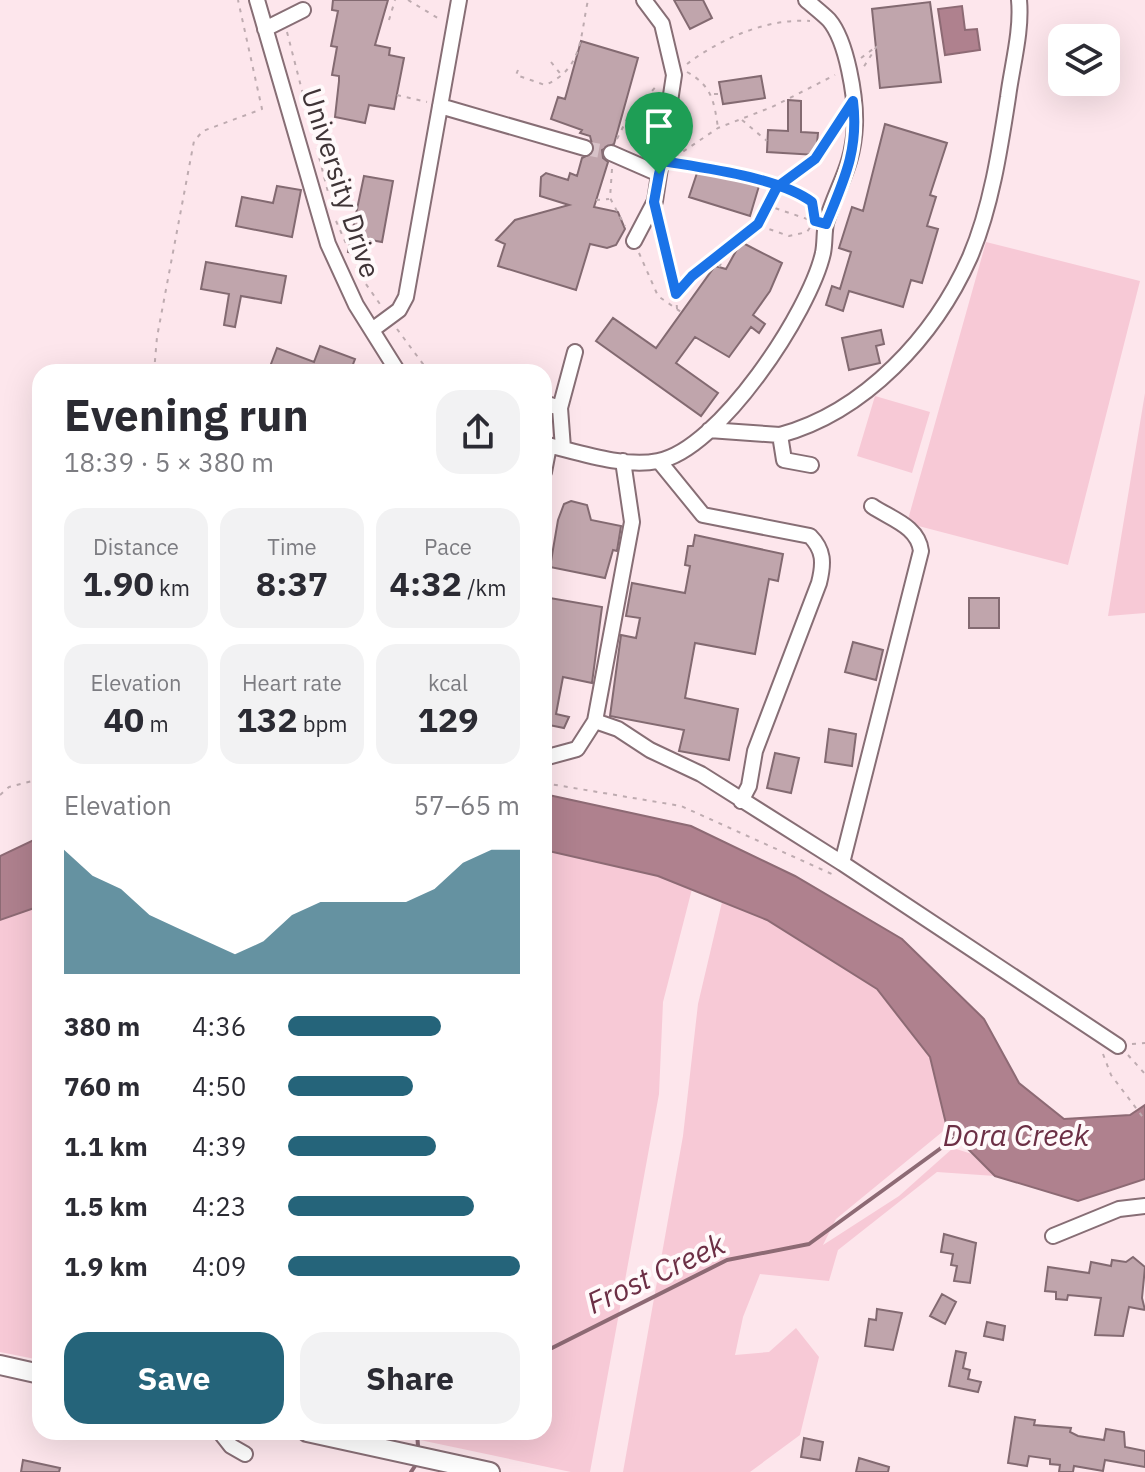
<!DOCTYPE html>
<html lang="en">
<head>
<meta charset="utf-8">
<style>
	:root { --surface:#fff; --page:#f2f2f3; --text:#2b2b33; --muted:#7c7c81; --accent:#25647a }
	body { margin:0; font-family:"IBM Plex Sans",sans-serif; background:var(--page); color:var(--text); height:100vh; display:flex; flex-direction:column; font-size:30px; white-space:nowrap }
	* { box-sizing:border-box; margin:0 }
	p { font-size:26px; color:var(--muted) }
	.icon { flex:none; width:44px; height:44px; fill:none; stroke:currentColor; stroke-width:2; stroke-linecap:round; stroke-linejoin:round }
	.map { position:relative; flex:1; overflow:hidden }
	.panel { position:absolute; left:32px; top:364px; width:520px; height:1076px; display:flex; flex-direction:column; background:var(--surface); border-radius:24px; box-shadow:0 8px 32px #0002 }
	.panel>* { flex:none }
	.controls { position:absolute; left:1048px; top:24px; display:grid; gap:16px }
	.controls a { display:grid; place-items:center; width:72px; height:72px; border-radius:16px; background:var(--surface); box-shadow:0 8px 32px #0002; font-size:40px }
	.pin { position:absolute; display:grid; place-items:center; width:68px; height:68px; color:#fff; margin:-82px -34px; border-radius:50% 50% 50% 0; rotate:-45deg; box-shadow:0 0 8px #0007 }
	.pin .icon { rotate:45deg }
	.round { display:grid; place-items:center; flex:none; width:84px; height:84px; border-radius:24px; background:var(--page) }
	.headline { display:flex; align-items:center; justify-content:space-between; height:136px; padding:0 32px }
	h1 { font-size:44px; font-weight:800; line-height:60px }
	.stats { display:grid; grid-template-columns:repeat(3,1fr); gap:12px; height:136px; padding:8px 32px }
	.stats div { display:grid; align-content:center; border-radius:20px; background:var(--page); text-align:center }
	.stats b { font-size:34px; font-weight:800 }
	.stats small { font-size:22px; font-weight:400 }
	.stats p { font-size:22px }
	.chart { height:224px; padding:16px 32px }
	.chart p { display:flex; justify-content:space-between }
	.chart svg { width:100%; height:144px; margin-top:8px; fill:var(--accent); opacity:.7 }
	.primary-button { display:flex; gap:16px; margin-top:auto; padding:16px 32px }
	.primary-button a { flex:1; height:92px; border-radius:24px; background:var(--accent); color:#fff; font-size:32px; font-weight:800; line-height:92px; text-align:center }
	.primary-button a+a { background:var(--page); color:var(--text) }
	ul { padding:0 32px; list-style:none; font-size:26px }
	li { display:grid; grid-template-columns:128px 96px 1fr; align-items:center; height:60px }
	li i { height:20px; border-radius:10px; background:var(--accent) }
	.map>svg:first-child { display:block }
</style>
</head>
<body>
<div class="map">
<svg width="1145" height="1472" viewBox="0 0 1145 1472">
	<rect width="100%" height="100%" fill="#fde6ec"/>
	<path fill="#f7c9d6" d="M986,242L1140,281L1068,565L907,523Z
		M1145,393V613L1108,616Z
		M875,396L930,412L912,473L857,456Z
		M544,850L658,876L692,889L663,1002L659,1094L590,1472H571L382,1432H544Z
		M722,902L767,920L877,989L930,1057L947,1128L836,1219L823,1245L899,1196L953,1148L972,1154L995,1176L937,1172L838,1250L829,1281L760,1274L743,1317L735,1355L769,1352L796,1328L819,1357L800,1435L750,1472H623L683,1136L698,1004Z
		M40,906V1360L0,1352V920Z"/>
	<path fill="#af818e" stroke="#8d6a74" stroke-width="2" d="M962,6L965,30L977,29L980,50L945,55L938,9Z
		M544,794L691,826L795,876L902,939L984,1019L1019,1083L1064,1119L1130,1115L1145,1105V1179L1078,1201L995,1176L947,1128L930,1057L877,989L767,920L658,876L544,850Z
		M40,837V906L0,920V856Z"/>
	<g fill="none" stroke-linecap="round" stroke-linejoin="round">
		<path stroke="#8d6a74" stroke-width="4" d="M544,1352L727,1260L809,1244L959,1135
			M417,1432L418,1446
			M411,1472L415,1466"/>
	</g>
	<path fill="#c0a5ac" stroke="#836a71" stroke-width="2" d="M333,0H388L375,45L390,48L389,55L404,58L394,109L369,105L365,123L335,117L339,81V76L332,75L337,47L331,46L338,11L332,10Z
		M674,0H703L712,18L690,29Z
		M930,2L941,82L880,88L872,9Z
		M581,41L638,58L614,144L602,150L603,158L608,162L594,207L618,212L625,229L616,245L607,248L590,244L576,290L498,266L505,244L496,240L515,220L569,205L540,196L541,177L546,173L568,180L570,173L577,176L582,158L594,152L590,136L580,133L582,130L551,119L558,97L565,99Z
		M761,76L765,98L723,104L719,82Z
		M788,100L801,101V132L818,133L816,155L767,152L768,130L788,131Z
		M885,124L947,143L930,195L936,197L927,226L938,229L922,283L911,280L903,307L849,291L843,311L826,305L832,286L840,289L851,252L839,248L852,207L863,211Z
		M699,167L759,186L750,216L689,197Z
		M364,176L393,181L382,242L365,239L362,255L348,252Z
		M277,186L301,190L292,237L236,226L242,197L273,203Z
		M741,242L782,263L770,291L753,315L765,324L759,333L751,327L729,357L695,337L676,363L718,393L701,416L596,341L613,318L656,348L715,266L726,269Z
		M206,262L286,276L281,303L241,296L235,327L224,325L229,294L201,289Z
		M881,330L884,344L876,346L880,363L849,370L842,338Z
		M320,346L355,359L350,372H268L277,348L314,362Z
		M571,501L587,505L591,520L621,526L617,551L613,550L605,578L550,567L558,520L564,504Z
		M695,535L783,554L778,581L769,579L755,654L695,643L685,698L738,709L729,760L679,751L684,730L610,716L621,635L636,638L640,618L626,616L632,583L685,593L690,566L685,565L688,546H693Z
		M544,597L602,607L592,683L563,677L556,714L569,717L564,728L544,724Z
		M969,598H999V628H969Z
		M853,642L883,650L876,680L845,672Z
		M829,729L856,734L852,766L825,762Z
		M775,753L799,758L791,793L767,788Z
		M944,1234L976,1243L970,1283L954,1281L957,1266L951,1265L953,1254L941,1252Z
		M1133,1257L1145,1267L1142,1298L1145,1310L1129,1307L1123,1336L1095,1335L1101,1298L1068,1295L1067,1300L1056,1299V1292L1045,1291L1048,1267L1089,1273L1091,1262L1111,1266L1112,1260L1126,1262Z
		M942,1294L956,1302L945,1324L930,1316Z
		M877,1309L902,1313L893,1350L865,1346L869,1319L876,1320Z
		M987,1322L1005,1326L1003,1340L984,1336Z
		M956,1351L966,1353L963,1368L970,1370L968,1379L981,1382L978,1392L949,1386Z
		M1015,1417L1035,1420L1034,1425L1071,1428L1070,1432L1078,1436L1104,1440L1106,1429L1124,1432L1125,1447L1145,1451V1467L1105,1460L1103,1471L1074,1466L1073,1472H1059L1060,1465L1050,1464V1459L1029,1456L1027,1466L1008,1463Z
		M804,1438L823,1442L820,1460L801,1457Z
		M859,1458L889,1467L888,1472H856Z
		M23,1460L60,1468L59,1472H21Z"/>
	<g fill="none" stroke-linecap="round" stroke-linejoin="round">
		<path stroke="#d7c2c8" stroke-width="14" stroke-dasharray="14 7" stroke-linecap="butt" d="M585,148L611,153"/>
		<g stroke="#876e75" stroke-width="18">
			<path id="minor" d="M257,0L328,244L356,305L398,372
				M265,29L303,10
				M440,106L585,148
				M611,153L659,174
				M634,241L655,201L674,75L662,24L644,0
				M372,330L399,310L406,297L459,0
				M544,403L560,408L563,448
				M560,408L575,352
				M709,430L780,435L784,460L811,465
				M780,435C865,412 935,336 970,257C991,208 1000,149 1008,97C1012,66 1022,31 1019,0
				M544,444C578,452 623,468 658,461C719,450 810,311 823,253C825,243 824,233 826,223C837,185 853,168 855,125C856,98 847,41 829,20C822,13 814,7 806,0
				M659,461L703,515L810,536C824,550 824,563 819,583L755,751L749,786L741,801
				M544,472L549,446
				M595,721L632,522L623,461
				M544,758L577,749L595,721L618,729L650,750L701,774L842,863L1118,1046
				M842,863L921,551C918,526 891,519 872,506
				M1053,1236L1119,1209L1145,1206
				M220,1432L231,1446L245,1454"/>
		</g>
		<g stroke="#876e75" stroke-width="22">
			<path id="major" d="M0,1365L40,1374
				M307,1432L490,1472"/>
		</g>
		<path stroke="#beabb0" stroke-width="2" stroke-dasharray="4 6" stroke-linecap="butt" d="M408,0L441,20
			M389,20L395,0
			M287,32L328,192
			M861,58L877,46L863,68
			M551,62L563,77
			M687,64C720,39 767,18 810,21
			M518,70L516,75L545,85C583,69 580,37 588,0
			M687,72C712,86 714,101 718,128
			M714,94H721
			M397,95L427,102
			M742,120L767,141
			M617,139L626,121L658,84
			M675,157L718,128L772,107L835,75
			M675,163L702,167L803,195L812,202L814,216
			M612,169L610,198L625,226
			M596,200L609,199
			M766,205L813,221
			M336,221L361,277L382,307
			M659,225L676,294
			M760,226L789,236L807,232L811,226
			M639,253L658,296L681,312
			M719,267L732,244L758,224L777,187L815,159L841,122
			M677,309L676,294L692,276L731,244
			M397,329L429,372
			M154,372L157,337L194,141L203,131L262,109L238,0
			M544,783L681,806L834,875
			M0,795L9,787L40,779
			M1132,1044L1145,1043
			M1103,1054L1111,1075L1145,1120
			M1128,1055L1145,1074"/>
		<use href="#minor" stroke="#fff" stroke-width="14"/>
		<use href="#major" stroke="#fff" stroke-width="18"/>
	</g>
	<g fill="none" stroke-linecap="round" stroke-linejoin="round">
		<g stroke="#fff" stroke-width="16">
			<path id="route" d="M659,174L662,161C704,168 778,177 812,202L815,221L826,224C844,180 859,150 853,101L815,159L777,187L758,224L692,276L676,294L654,202L659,174"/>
		</g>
		<use href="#route" stroke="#1a73e8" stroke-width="10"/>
	</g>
	<g text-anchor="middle" stroke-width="8" stroke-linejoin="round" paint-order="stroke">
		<g font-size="28" fill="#3f3437" stroke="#fff9fa">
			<text transform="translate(341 183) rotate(72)" y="10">University Drive</text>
		</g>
		<g font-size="30" font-style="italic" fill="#6c2f45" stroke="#fff9fa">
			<text x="1016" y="1146">Dora Creek</text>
			<text transform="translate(656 1274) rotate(-25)" y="10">Frost Creek</text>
		</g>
	</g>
</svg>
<div class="controls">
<a><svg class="icon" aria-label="layers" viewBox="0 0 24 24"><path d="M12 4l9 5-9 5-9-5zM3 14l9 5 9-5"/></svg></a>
</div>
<div class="pin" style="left:659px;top:174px;background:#1e9e55"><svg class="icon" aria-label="arrive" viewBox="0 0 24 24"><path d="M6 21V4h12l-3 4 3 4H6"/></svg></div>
<section class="panel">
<div class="headline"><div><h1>Evening run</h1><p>18:39 · 5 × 380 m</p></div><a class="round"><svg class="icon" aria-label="share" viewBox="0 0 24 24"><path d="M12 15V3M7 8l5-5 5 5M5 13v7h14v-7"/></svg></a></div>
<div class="stats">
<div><p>Distance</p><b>1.90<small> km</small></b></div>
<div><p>Time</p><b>8:37</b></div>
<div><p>Pace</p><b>4:32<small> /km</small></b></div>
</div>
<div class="stats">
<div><p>Elevation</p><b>40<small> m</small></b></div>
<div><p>Heart rate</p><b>132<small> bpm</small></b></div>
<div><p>kcal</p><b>129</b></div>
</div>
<div class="chart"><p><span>Elevation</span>57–65 m</p>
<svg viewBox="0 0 160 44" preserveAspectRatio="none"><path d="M0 44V6L10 14L20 18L30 26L40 30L50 34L60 38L70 34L80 26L90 22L100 22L110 22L120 22L130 18L140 10L150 6L160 6V44z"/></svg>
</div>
<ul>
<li><b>380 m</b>4:36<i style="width:66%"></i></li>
<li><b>760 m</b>4:50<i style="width:54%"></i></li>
<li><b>1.1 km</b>4:39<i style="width:64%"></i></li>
<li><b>1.5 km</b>4:23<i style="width:80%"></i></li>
<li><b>1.9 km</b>4:09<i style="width:100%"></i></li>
</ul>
<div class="primary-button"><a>Save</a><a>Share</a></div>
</section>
</div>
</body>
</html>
